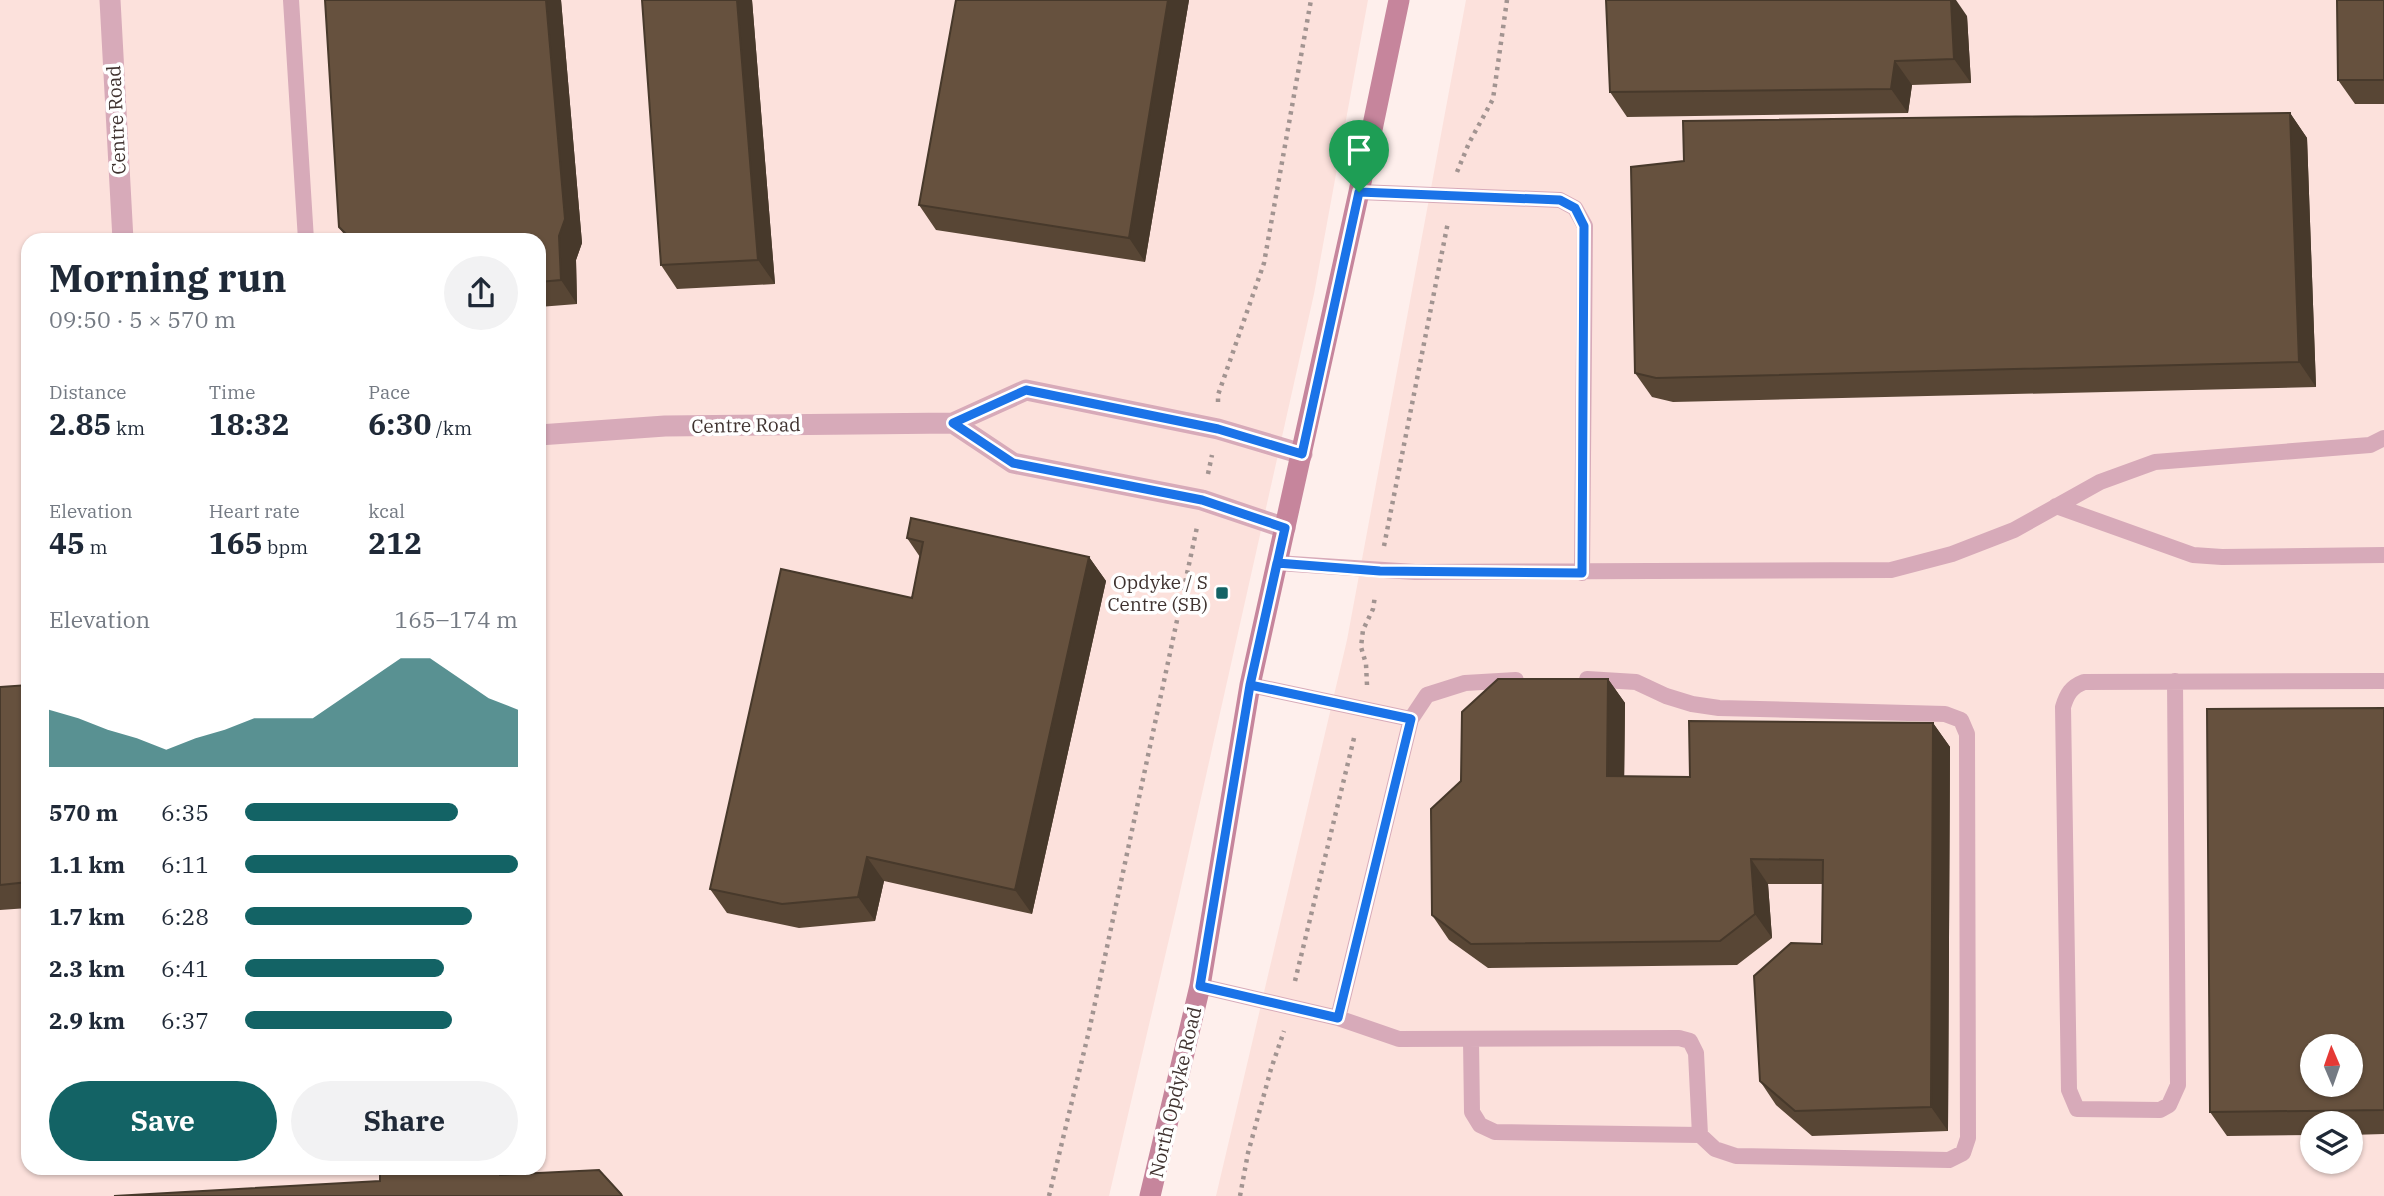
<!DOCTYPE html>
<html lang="en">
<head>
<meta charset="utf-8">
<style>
	:root { --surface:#fff; --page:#f2f2f3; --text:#1f2937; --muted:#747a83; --accent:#136365 }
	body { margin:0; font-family:"IBM Plex Serif",serif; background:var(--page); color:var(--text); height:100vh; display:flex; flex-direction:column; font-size:26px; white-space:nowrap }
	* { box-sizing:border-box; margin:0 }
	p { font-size:23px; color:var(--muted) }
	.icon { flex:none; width:38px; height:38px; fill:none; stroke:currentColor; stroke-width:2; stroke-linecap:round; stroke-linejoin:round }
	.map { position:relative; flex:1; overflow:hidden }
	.drawer { position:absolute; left:21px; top:233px; width:525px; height:942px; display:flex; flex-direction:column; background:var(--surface); border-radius:21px; box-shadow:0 2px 5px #0004 }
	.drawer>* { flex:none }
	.needle { width:46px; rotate:358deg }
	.fabs { position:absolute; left:2300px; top:1034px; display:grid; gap:14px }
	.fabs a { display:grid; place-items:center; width:63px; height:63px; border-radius:50%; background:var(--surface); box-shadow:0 2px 5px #0004; font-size:35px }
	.pin { position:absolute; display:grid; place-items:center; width:60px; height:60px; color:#fff; margin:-72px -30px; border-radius:50% 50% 50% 0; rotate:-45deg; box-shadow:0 0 7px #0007 }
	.pin .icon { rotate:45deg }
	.round { display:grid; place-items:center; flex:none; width:74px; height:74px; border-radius:37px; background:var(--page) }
	.summary { display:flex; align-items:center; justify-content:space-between; height:119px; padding:0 28px }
	h1 { font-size:38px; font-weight:700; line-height:52px }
	.figures { display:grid; grid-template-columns:repeat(3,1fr); gap:10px; height:119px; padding:7px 28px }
	.figures div { display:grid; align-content:center }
	.figures b { font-size:30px; font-weight:700 }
	.figures small { font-size:19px; font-weight:400 }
	.figures p { font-size:19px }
	.chart { height:196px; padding:14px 28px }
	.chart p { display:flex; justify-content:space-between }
	.chart svg { width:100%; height:126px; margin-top:7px; fill:var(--accent); opacity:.7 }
	.primary-button { display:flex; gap:14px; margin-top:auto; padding:14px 28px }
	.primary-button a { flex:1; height:80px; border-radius:42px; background:var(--accent); color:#fff; font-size:28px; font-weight:700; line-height:80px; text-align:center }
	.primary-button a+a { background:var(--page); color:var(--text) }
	ul { padding:0 28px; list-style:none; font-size:23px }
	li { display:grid; grid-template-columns:112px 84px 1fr; align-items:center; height:52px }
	li i { height:18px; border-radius:9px; background:var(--accent) }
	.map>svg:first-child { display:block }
</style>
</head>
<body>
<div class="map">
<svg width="2384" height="1196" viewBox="0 0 2384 1196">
	<rect width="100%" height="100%" fill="#feefec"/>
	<path fill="#fce1dc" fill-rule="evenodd" d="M0,0H1368L1314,294L1177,905L1109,1196H0ZM28,240H539V1167H28Z
		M1466,0H2384V1196H1216L1347,640ZM2312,1046H2350V1085H2312ZM2312,1124H2350V1162H2312Z"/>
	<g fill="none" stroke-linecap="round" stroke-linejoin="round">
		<path stroke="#a29491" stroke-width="4.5" stroke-dasharray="3.5 5" stroke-linecap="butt" d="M1457,172L1469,143L1493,99L1507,0
			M1218,402V395L1264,263L1311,0
			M1208,474L1212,455
			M1384,546L1448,222
			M1367,685L1366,664L1361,647L1363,630L1373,609L1375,596
			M1295,981L1355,734
			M1049,1196L1089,1031L1197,527
			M1240,1196L1248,1153L1271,1069L1284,1031"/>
		<path stroke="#d7aab9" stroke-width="16" d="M291,0L306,240
			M1359,192L1560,200L1575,208L1585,226L1582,573
			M2056,506L2193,555L2222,557L2384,555
			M1277,563L1415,572L1891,570L1952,554L2014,530L2100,482L2155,462L2370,445L2384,438
			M2175,681L2178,1085L2169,1105L2160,1110L2077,1109L2069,1090L2063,707C2067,694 2071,687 2084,682L2384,681
			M1250,685L1411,719L1427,695L1465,683L1516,680
			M1200,986L1338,1018L1399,1039L1679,1038L1690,1041L1696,1053L1700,1135L1715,1149L1736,1156L1949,1160L1963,1153L1968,1138L1967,734L1961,720L1945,714L1719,708L1692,704L1666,696L1636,682L1587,679
			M1338,1018L1411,719
			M1471,1040L1472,1112L1480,1125L1495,1132L1700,1135"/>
		<path stroke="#d7aab9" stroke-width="21" d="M110,0L123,240
			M953,423L1013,463L1202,500L1285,528
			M539,435L665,426L953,423L1026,390L1218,429L1302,454"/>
		<path stroke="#c6859c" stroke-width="21" d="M1150,1196L1200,986L1250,685L1359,192L1399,0"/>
	</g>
	<path fill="#584635" d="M325,0H561L582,243L576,260L577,304L539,307V240H348L339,227Z
		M642,0H752L775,284L677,289L661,265Z
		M956,0H1189L1145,262L936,230L919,205Z
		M2384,0V104H2355L2338,80Z
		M1967,16L1971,83L1912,85L1908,113L1627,117L1610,92Z
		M2290,113L2307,138L2316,387L1673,402L1652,397L1635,373Z
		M907,538L1089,557L1106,581L1032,914L884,881L875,921L799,928L727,913L710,889L912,598L920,557Z
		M1608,679L1625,703L1624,776L1690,777L1933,723L1950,747L1948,1131L1812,1136L1776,1105L1760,1081L1822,944L1823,884H1768L1772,938L1737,965L1488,968L1449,940L1432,915Z
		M28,685V908L0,910V687Z
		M2384,708V1134L2350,1135V1124H2312V1135L2227,1136L2210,1112Z"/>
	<path fill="#47392b" d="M546,0H561L582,243L576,260L577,304L561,280Z
		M737,0H752L775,284L758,260Z
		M1168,0H1189L1145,262L1129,238Z
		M1951,0H1956L1967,16L1971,83L1954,59Z
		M1895,61L1912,85L1908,113L1891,89Z
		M2290,113L2307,138L2316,387L2299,362Z
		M1089,557L1106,581L1032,914L1015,890Z
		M1608,679L1625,703L1624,800L1607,776Z
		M1933,723L1950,747L1948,1131L1931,1107Z
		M867,857L884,881L875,921L858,897Z
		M1751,859L1768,884L1772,938L1755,914Z
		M499,1167H515L517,1196L500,1175Z"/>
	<path fill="#66513e" stroke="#47392b" stroke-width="2" fill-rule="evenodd" d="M325,0H546L565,219L559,236L561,280L539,282V240H352L339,227Z
		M642,0H737L758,260L661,265Z
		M956,0H1168L1129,238L919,205Z
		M1606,0H1951L1954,59L1895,61L1891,89L1610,92Z
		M2337,0H2384V80H2338Z
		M2290,113L2299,362L1656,378L1635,373L1631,167L1684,161L1683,121Z
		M911,518L1089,557L1015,890L867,857L858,897L782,904L710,889L781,569L912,598L923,542L907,538Z
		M1498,679H1608L1607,776L1690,777L1689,721L1933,723L1931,1107L1795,1111L1760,1081L1754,976L1791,943L1822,944L1823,860L1751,859L1755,914L1720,941L1471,944L1432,915L1431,809L1461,781L1462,712Z
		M28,685V882L0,885V687Z
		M2384,708V1110L2210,1112L2207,709ZM2312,1046H2350V1085H2312Z
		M380,1167H499L500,1175L599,1170L621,1194L622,1196H114L380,1181Z"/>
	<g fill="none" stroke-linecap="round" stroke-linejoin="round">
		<g stroke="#fff" stroke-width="14">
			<path id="route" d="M1359,192L1302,454L1218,429L1026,390L953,423L1013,463L1202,500L1285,528L1250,685L1200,986L1338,1018L1411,719L1250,685L1277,563L1380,571L1582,573L1584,226L1575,208L1560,200L1359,192"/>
		</g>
		<use href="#route" stroke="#1a73e8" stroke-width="9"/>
	</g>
	<rect fill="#136365" stroke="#fff" stroke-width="2.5" x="1215" y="586" width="14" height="14" rx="3.5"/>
	<g text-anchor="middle" stroke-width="7" stroke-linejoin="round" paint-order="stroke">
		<g font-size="19" fill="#3f322f" stroke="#fff">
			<text transform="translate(116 120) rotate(-93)" y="7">Centre Road</text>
			<text transform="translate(746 425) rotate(-1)" y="7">Centre Road</text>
			<text transform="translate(1175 1092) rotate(-77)" y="7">North Opdyke Road</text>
		</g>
		<g font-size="19" fill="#3f322f" stroke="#fff" text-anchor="end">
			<text x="1208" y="589">Opdyke / S<tspan x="1208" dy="22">Centre (SB)</tspan></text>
		</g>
	</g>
</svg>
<div class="fabs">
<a><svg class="needle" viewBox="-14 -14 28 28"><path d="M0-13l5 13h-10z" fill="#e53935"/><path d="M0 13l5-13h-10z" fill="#747a83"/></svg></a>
<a><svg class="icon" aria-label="layers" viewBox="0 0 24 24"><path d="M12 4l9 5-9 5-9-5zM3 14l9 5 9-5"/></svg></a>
</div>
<div class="pin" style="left:1359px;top:192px;background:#1e9e55"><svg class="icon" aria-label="arrive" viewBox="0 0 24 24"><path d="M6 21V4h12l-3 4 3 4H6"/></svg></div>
<section class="drawer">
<div class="summary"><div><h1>Morning run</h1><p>09:50 · 5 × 570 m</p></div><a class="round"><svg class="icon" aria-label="share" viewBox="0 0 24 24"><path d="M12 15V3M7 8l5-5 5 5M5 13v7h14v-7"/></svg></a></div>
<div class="figures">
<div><p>Distance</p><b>2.85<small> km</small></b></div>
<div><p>Time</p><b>18:32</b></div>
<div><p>Pace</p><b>6:30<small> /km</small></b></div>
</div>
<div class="figures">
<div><p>Elevation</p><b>45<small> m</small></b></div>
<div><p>Heart rate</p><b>165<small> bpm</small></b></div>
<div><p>kcal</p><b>212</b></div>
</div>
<div class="chart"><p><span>Elevation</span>165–174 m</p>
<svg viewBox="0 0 160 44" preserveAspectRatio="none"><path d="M0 44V24L10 27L20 31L30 34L40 38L50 34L60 31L70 27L80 27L90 27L100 20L110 13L120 6L130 6L140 13L150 20L160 24V44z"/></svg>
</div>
<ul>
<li><b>570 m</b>6:35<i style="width:78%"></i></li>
<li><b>1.1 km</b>6:11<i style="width:100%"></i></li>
<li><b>1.7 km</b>6:28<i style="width:83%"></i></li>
<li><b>2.3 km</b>6:41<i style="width:73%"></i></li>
<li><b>2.9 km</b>6:37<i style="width:76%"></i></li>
</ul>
<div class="primary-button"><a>Save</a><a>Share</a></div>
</section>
</div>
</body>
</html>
